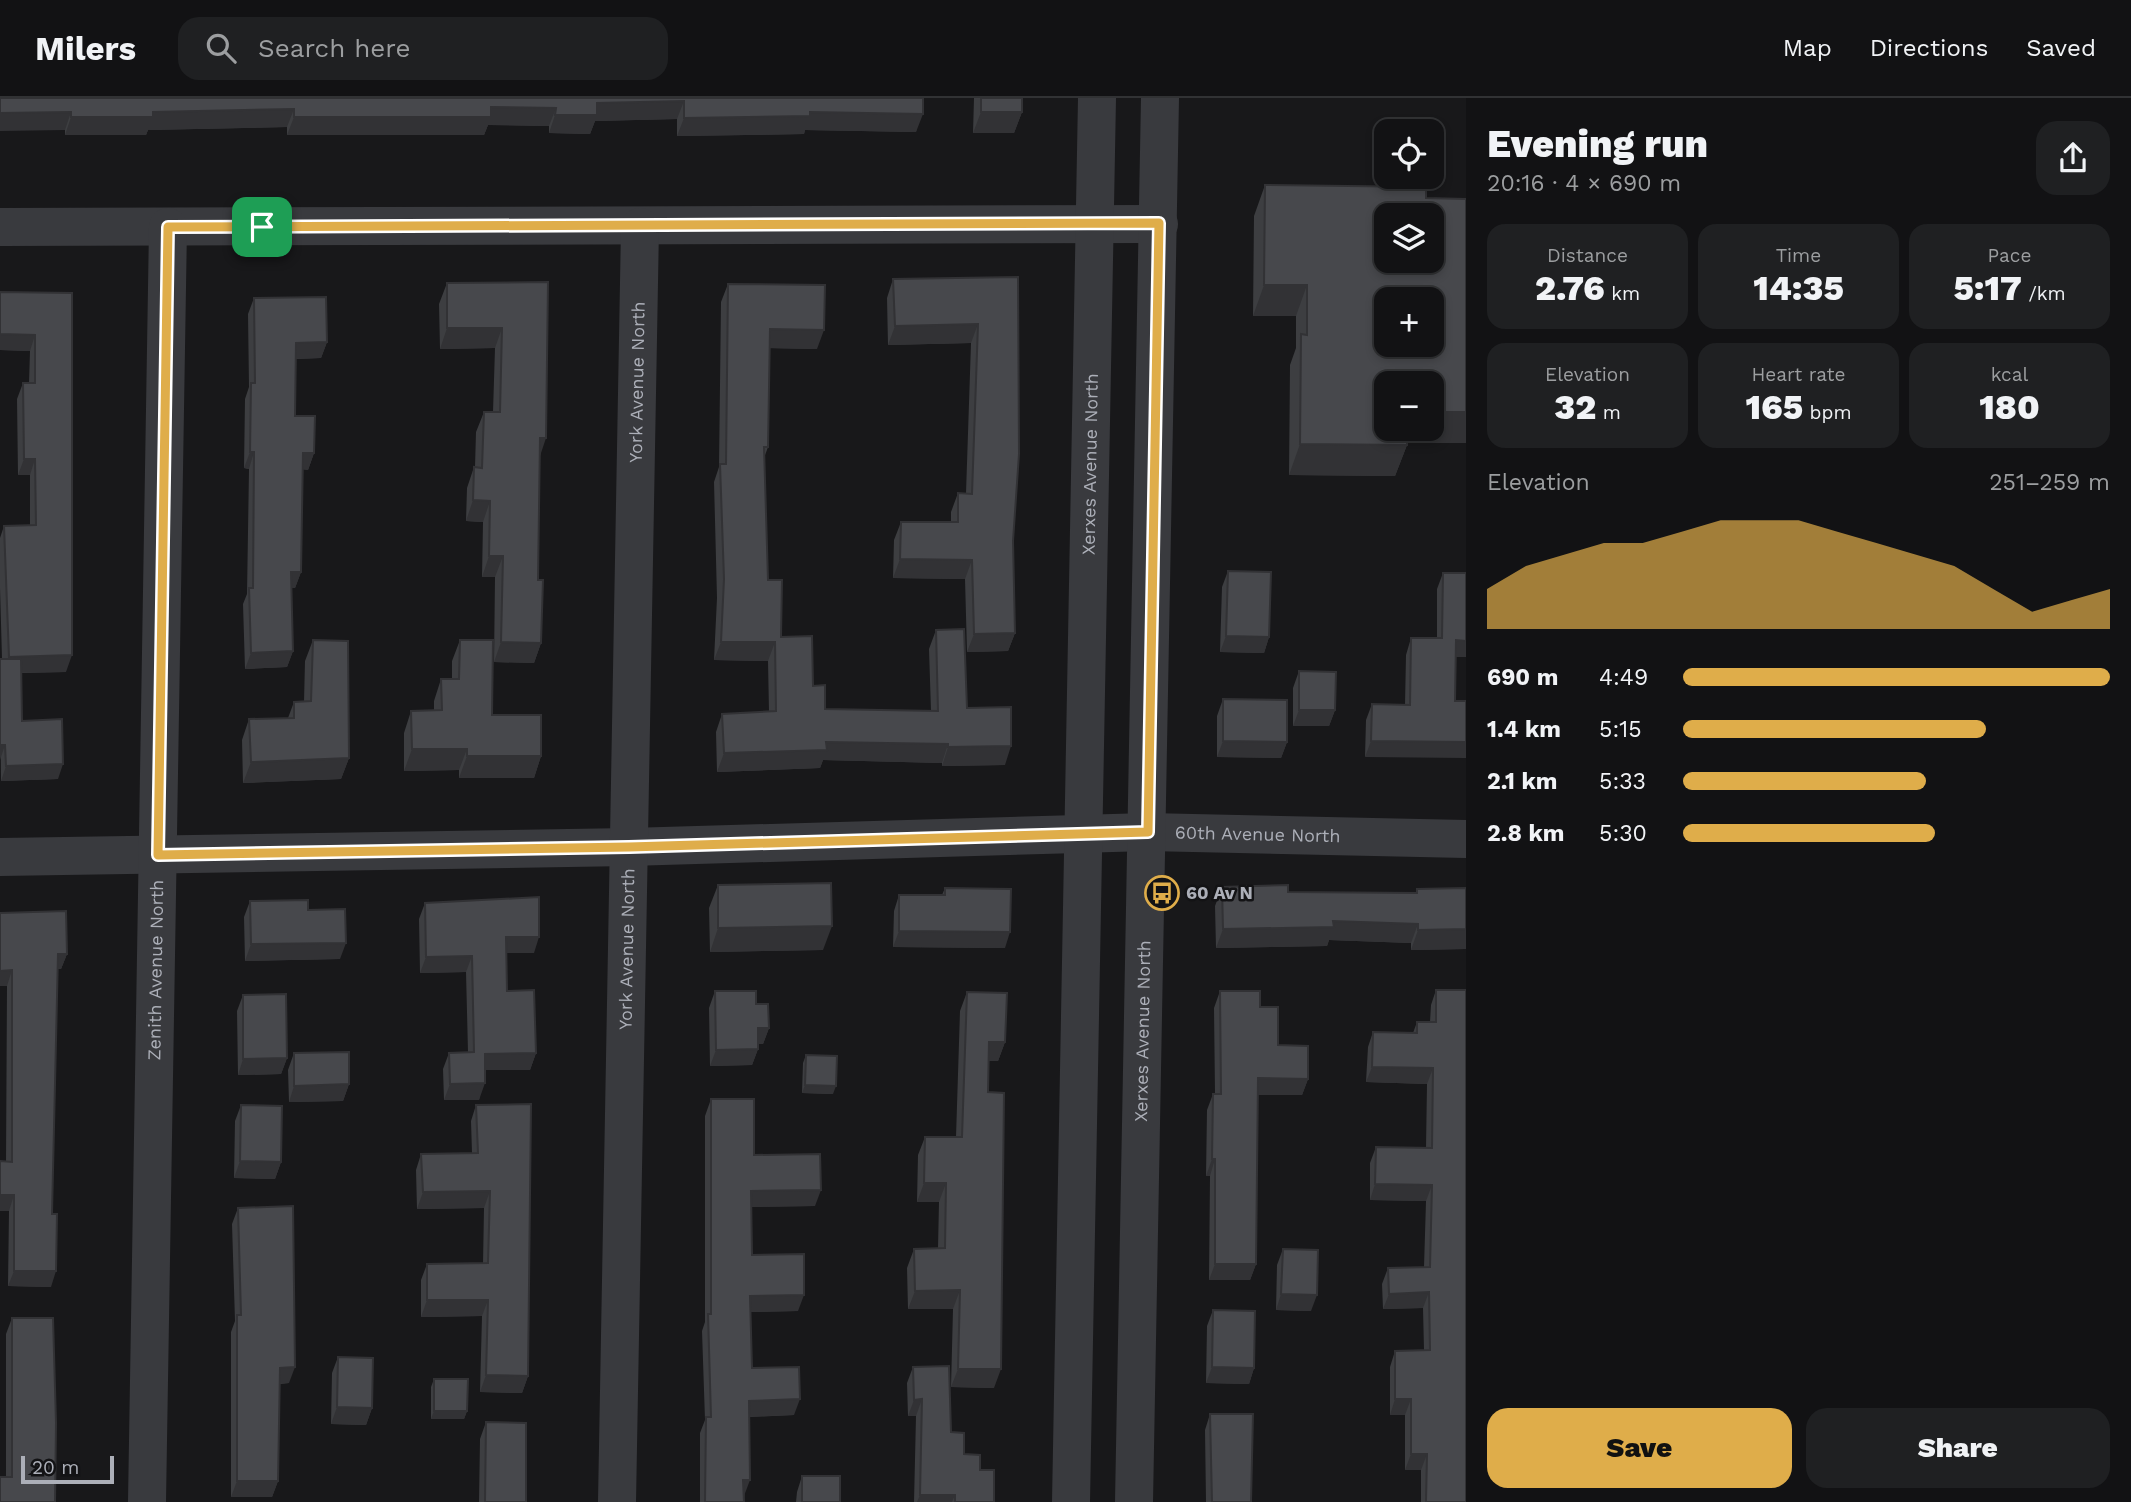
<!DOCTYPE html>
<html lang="en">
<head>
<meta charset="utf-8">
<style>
	:root { --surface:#121214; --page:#1f2022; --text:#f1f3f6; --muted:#9c9ea0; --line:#313234; --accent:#dfad4a }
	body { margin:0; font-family:"Work Sans",sans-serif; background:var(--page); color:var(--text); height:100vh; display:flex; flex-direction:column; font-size:26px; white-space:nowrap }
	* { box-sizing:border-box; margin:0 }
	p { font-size:23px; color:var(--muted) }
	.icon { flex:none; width:38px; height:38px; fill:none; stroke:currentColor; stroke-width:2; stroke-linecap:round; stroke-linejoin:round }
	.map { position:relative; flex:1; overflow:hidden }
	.side { display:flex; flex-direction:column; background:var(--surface); width:665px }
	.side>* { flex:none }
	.tools { position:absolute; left:1374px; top:21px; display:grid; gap:14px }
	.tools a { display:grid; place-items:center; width:70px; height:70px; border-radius:14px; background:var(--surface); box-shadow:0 4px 10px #0003,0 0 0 2px var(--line); font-size:35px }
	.scale { position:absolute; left:21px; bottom:18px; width:93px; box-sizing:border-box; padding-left:7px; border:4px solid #acafb8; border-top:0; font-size:19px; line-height:24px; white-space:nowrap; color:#acafb8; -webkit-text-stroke:5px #131315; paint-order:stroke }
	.pin { position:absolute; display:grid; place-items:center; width:60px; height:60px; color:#fff; margin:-30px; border-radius:14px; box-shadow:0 4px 10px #0006 }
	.round { display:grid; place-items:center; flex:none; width:74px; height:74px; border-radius:21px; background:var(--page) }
	.head { display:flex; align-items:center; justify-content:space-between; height:119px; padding:0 21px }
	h1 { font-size:38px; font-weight:800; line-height:52px }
	.figures { display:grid; grid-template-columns:repeat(3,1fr); gap:10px; height:119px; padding:7px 21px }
	.figures div { display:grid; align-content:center; border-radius:18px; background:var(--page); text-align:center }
	.figures b { font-size:35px; font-weight:800 }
	.figures small { font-size:19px; font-weight:400 }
	.figures p { font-size:19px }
	.chart { height:196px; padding:14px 21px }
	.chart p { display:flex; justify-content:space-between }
	.chart svg { width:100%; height:126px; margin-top:7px; fill:var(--accent); opacity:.7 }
	.button { display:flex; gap:14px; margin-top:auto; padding:14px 21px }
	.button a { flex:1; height:80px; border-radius:21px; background:var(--accent); color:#111; font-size:28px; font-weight:800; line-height:80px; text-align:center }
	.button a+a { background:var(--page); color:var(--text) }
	ul { padding:0 21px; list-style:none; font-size:23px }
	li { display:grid; grid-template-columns:112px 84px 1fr; align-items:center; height:52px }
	li i { height:18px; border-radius:9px; background:var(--accent) }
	header { display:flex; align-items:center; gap:42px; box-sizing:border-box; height:98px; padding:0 35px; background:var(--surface); border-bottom:2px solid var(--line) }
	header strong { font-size:33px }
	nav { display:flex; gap:38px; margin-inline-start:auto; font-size:24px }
	.search { width:490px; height:63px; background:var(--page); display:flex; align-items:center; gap:18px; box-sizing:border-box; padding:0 24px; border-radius:21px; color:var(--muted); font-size:26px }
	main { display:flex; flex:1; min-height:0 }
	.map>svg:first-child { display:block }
</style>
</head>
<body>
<header>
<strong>Milers</strong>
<div class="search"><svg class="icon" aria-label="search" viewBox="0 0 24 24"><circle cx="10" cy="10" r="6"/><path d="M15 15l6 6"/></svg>Search here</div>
<nav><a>Map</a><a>Directions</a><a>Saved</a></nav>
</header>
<main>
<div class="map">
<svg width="1466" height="1404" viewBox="0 0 1466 1404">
	<rect width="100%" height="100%" fill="#18181a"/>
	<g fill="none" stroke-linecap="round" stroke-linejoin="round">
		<g stroke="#393a3e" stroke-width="38">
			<path d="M0,129L1159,126"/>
			<path id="s1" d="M0,759L629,749L1148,734L1466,741"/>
			<path id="s2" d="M147,1404L168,129"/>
			<path id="s3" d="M617,1404L640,129"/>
			<path id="s4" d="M1071,1404L1097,0"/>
			<path id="s5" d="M1134,1404L1160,0"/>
		</g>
	</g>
	<path fill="#3d3e41" d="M0,0H923L916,34L805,32L804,36L677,38V21L595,23L590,36L549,35V28L488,27L484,37H287V29L148,32L146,37H65V32Z
		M974,0H1022V14L1014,35H973Z
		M1265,87L1426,100L1407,347L1395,378L1289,377L1290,267L1296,250V218H1253L1254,118Z
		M1018,179L1013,443L1015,535L1008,553L967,554L965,481L893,480L894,442L901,424H951V414L958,395H966L971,245L888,247L887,200L893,181Z
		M548,184L540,358L538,482L541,545L534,565L494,564L495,479H482L483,424L466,423L467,390L474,369H475L476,334L484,314H493L495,250L440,251L439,206L447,185Z
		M728,186L817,251L769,250L768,349L764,360L768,482L781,539L813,588L825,611L931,613L929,551L936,532L967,610L1005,667L942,668V665L823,662L820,670L717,674L716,634L722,616L769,614L768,563L714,562L717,500L714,384L719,369L721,204Z
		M0,194L72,195L66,574L21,575L22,623L58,681L1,683L0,561H2L0,490V440L4,428L30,427V377H18L17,301L23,285H29L30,253L0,252Z
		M254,200L327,244L321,260L296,261L295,318L314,355L308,372L303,371L301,474L295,490H291L293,553L287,569L245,571L243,506L247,496L249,371L244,370L245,301L249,289L248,216Z
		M1228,473L1269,539L1264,555L1220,554L1222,489Z
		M1443,475L1466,559H1456L1365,659L1366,622L1372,606L1405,607L1406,557L1411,540H1437V491Z
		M313,542L349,660L341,681L243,685L242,642L249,621L288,620L294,604H304L305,563Z
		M460,542L492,617L541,658L534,680H459V672L404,673V635L411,613H434V603L441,581H452V563Z
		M1299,573L1335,612L1329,628H1293V590Z
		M1223,601L1287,644L1281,660L1217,659V618Z
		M718,787L823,852L710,854L709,810Z
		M1222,789L1288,794L1416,795L1417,791L1466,790V851L1411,852V845L1329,842L1327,848L1216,850L1215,808Z
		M945,790L1005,850L893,849L894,813L899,797H942Z
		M250,803L340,861L245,863L244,819Z
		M425,805L534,855H506L507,893L536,955L530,972H485L479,1002H444L443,971L449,955L468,954L466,874L420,875L419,821Z
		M0,815L67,856L61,871H57L51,1189L8,1188L9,1113H0V1063L6,1064L7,888Z
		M1436,892L1466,1404H1421V1372H1405V1317H1390V1269L1395,1253L1424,1252L1423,1210L1383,1211L1382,1186L1388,1170L1424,1169L1426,1103L1370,1102V1065L1376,1049L1426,1050L1427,986L1366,984L1368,949L1373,934L1413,935L1417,924H1430L1431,907Z
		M715,893L756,906L769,930L763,946H758V951L752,967L710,968L709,910Z
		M1220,893L1260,909L1278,947L1308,981L1302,997H1258L1256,1166L1250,1182H1209L1210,1078H1206L1207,1012L1213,996H1215L1214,910Z
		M967,894L1005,944L998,963H989L988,994L994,1290L951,1289L953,1211H908L907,1170L914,1151L938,1150L939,1104H917L918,1057L925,1039H956L960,913Z
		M243,897L287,960L281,976L238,977L237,913Z
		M294,955L349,986L343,1003L289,1004L288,972Z
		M806,957L833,996L802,995L803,965Z
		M711,1001L754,1057L815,1108L751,1109L752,1157L798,1213L750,1214L752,1270L794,1317L749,1319L744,1404H700V1335L705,1322L702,1233L705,1224V1018Z
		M241,1007L281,1064L275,1081L234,1080L235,1023Z
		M476,1007L528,1278L522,1295L480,1294L482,1218L421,1219V1182L427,1166H483L484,1110L417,1111L416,1072L421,1056L472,1055L471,1023Z
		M238,1110L289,1285L280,1286L278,1383L272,1399H231V1234L235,1223L232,1126Z
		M1283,1151L1311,1213L1276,1212L1277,1167Z
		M1213,1212L1254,1270L1249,1286L1206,1285L1207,1228Z
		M12,1220L55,1404L6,1379V1236Z
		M338,1259L372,1310L366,1327L331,1326L332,1275Z
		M913,1269L964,1356L980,1372L994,1404H914L916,1318H908L907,1285Z
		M434,1281L467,1313L464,1321H431V1289Z
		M1210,1316L1251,1404H1206L1205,1332Z
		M486,1324L526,1404H479L480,1341Z
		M802,1378L840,1404H796L797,1394Z"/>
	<path fill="#323235" d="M684,3L677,21L595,23L590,36L549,35L555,17L597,5Z
		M491,9L556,10L549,28L488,27L484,37H287L294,19Z
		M294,11L287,29L148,32L146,37H65L71,19L153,14Z
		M71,14L65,32L0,33V15Z
		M810,14L923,16L916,34L805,32L804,36L677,38L684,20Z
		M981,14H1022L1014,35H973Z
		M1264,187H1307L1296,218H1253Z
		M978,226L971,245L888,247L895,228Z
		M447,230H502L495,250L440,251Z
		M770,231L824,232L817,251L763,250Z
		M0,236L35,237L30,253L0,252Z
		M327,244L321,260L291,261L296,245Z
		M1432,314H1466V345H1396L1401,331H1432Z
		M540,340H546L539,361Z
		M1300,346L1407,347L1395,378L1289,377Z
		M250,354H254L249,371L244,370Z
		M303,355H314L308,372L297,371Z
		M24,361H35L30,377H18Z
		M473,402L490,403L483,424L466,423Z
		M489,458H503L495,479H482Z
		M900,461L972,462L965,481L893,480Z
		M291,474H301L295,490H285Z
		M1015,535L1008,553L967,554L974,536Z
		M1226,538L1269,539L1264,555L1220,554Z
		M1456,542L1466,543V559H1450Z
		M501,544L541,545L534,565L494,564Z
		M721,544H775L768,563L714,562Z
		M293,553L287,569L245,571L251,555Z
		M72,557L66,574L3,575L9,559Z
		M1299,612H1335L1329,628H1293Z
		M1223,643L1287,644L1281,660L1217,659Z
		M1371,643L1466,644V660L1365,659Z
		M826,644L948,646L942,665L823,662L820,670L717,674L724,655Z
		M0,647H5L0,662Z
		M1011,648L1005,667L942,668L948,649Z
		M412,651H467L459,672L404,673Z
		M467,658H541L534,680H459Z
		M349,660L341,681L243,685L251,664Z
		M63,666L58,681L1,683L6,668Z
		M1333,823L1418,826L1411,845L1329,842L1327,848L1216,850L1223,831Z
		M832,828L823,852L710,854L718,830Z
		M1466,831V851L1411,852L1418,832Z
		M899,833L1010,834L1005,850L893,849Z
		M506,839H539L534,855H500Z
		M346,845L340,861L245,863L251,846Z
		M58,856H67L61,871H52Z
		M472,858L466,874L420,875L426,859Z
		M12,872L7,888H0V873Z
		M758,930H769L763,946H752Z
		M989,944H1005L998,963H983Z
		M758,951L752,967L710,968L716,952Z
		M536,955L530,972H479L485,956Z
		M287,960L281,976L238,977L243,961Z
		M1372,969L1433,970L1427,986L1366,984Z
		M1258,980L1308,981L1302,997H1252Z
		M485,985L479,1002H444L450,986Z
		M349,986L343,1003L289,1004L294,988Z
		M805,987L836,988L833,996L802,995Z
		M1212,1061H1215L1210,1078H1206Z
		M240,1063L281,1064L275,1081L234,1080Z
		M924,1085H946L939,1104H917Z
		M1375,1086L1432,1087L1426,1103L1370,1102Z
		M821,1092L815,1108L745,1109L751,1093Z
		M490,1093L484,1110L417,1111L423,1094Z
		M0,1097H14L9,1113H0Z
		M1215,1166H1256L1250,1182H1209Z
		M14,1173H56L51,1189L8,1188Z
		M960,1192L953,1211H908L915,1193Z
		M1429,1194L1423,1210L1383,1211L1389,1196Z
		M1281,1196L1317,1197L1311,1213L1276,1212Z
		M804,1197L798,1213L744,1214L750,1198Z
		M427,1202H488L482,1218L421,1219Z
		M295,1269L289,1285L274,1286L280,1270Z
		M1212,1269L1254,1270L1249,1286L1206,1285Z
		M958,1271H1001L994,1290L951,1289Z
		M486,1277L528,1278L522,1295L480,1294Z
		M800,1301L794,1317L743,1319L749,1303Z
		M922,1301L916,1318H908L914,1302Z
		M1395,1301H1411L1405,1317H1390Z
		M337,1309L372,1310L366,1327L331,1326Z
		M434,1313H467L464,1321H431Z
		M1411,1356H1427L1421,1372H1405Z
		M743,1382H750L744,1398Z
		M237,1383H278L272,1399H231Z
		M920,1397H955L952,1404H917Z"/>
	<path fill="#47484c" stroke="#323235" stroke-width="2" fill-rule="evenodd" d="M0,0H923V16L810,14V18L684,20V3L597,5V17H555L556,10L491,9V19H294V11L153,14V19H71V14L0,15Z
		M981,0H1022V14H981Z
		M1265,87L1426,89V100L1466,101V314H1432V285H1386V331H1407V347L1300,346L1301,236L1307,237V187H1264ZM1386,117H1432V163H1386ZM1386,201H1432V247H1386Z
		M1018,179L1019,356L1013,443L1015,535L974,536L972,462L900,461L901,424H958V395L972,396L978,226L895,228L893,181Z
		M548,184L546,340H540L538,482H543L541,545L501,544L503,458H489L490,403L473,402L474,369L482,370L484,314H500L502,230H447V185Z
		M728,186L825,187L824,232L770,231L768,349H764L768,482H782L781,539L812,538L813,588L825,587V611L938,613L936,532L964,531L967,610L1011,609V648L948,649V646L826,644L827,652L724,655L722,616L776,613L775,544H721L724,481L720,366H726Z
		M0,194L72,195V557L9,559L4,428L36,427L35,361H24L23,285H35V237L0,236Z
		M326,199L327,244L296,245L295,318H315L314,355H303L301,474H291L293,553L251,555L249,490H253L254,354H250L251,285H255L254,200Z
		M1228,473L1271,474L1269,539L1226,538Z
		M1443,475H1466V543L1456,542L1455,603H1466V644L1371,643L1372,606L1410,607L1411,540H1442Z
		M313,542L348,543L349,660L251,664L249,621L294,620V604L311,603Z
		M460,542H493L492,617H541V658H467V651H412L411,613L442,612L441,581H459Z
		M0,561H21L22,623L62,621L63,666L6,668L5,647H0Z
		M1299,573L1336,574L1335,612H1299Z
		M1223,601L1287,602V644L1223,643Z
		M831,785L832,828L718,830V787Z
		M1288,787V794L1417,795V791L1466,790V831L1418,832V826L1333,823L1334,829L1223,831L1222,789Z
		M945,790L1011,791L1010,834L899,833V797H945Z
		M539,799V839H506L507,893L534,892L536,955L485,956V985L450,986L449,955L474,954L472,858L426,859L425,805Z
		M308,802V812L345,811L346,845L251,846L250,803Z
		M66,813L67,856H58L52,1116H57L56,1173H14V1097H0V1063L12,1064V872L0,873V815Z
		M1436,892H1466V1404H1426L1427,1356H1411V1301H1395V1253L1430,1252L1429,1194L1389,1196L1388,1170L1430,1169L1432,1087L1375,1086L1376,1049L1432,1050L1433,970L1372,969L1373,934L1417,935V924H1436Z
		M715,893H756V906H768L769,930H758V951L716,952Z
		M1220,893H1260V909H1278V947L1308,948V981L1258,980L1256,1166H1215V1061H1212L1213,996H1221Z
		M967,894L1007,895L1005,944H989L988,994L1004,995L1001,1271H958L960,1192L915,1193L914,1151L945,1150L946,1085H924L925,1039H962Z
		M286,896L287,960L243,961V897Z
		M349,954V986L294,988V955Z
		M806,957L837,958L836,988L805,987Z
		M711,1001H754V1057L820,1056L821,1092L751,1093L752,1157L804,1156V1197L750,1198L752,1270L799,1269L800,1301L749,1303L750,1382H743L744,1404H705L706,1319H711L708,1216H711Z
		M531,1006L528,1278L486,1277L488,1202H427V1166L488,1165L490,1093L423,1094L421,1056L478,1055L476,1007Z
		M241,1007L282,1008L281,1064L240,1063Z
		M293,1108L295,1269L280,1270L278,1383H237V1217H241L238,1110Z
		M1283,1151L1318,1152L1317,1197L1281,1196Z
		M1213,1212L1255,1213L1254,1270L1212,1269Z
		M12,1220H53L56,1325L55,1404H0V1379H12Z
		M338,1259L373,1260L372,1310L337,1309Z
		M949,1268L951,1334L964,1335V1356L980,1357V1372H994V1404H955V1397H920L922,1301L914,1302L913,1269Z
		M434,1281H468L467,1313H434Z
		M1210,1316H1253L1251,1404H1212Z
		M486,1324L526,1325V1404H485Z
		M802,1378H840V1404H802Z"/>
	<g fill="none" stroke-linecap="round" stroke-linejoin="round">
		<g stroke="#fff" stroke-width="14">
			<path id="route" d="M1159,125L1148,734L629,749L158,757L168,129Z"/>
		</g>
		<use href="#route" stroke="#dfad4a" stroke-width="9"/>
	</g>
	<defs>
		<g id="bus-ring" transform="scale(1.75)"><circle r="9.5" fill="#131315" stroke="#dfad4a" stroke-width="1.5"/><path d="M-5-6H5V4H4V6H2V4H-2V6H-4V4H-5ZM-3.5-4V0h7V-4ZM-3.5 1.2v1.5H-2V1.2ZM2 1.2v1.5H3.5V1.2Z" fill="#dfad4a"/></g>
	</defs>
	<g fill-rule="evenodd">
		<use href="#bus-ring" x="1162" y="795"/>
	</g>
	<g text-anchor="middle" stroke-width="5" stroke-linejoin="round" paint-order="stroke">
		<g font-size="18" fill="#acafb8" stroke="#131315">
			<text dy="6" stroke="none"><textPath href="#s3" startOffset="1120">York Avenue North</textPath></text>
			<text dy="6" stroke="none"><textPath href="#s4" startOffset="1038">Xerxes Avenue North</textPath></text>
			<text dy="6" stroke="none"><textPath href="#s1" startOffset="1258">60th Avenue North</textPath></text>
			<text dy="6" stroke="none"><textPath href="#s3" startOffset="553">York Avenue North</textPath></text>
			<text dy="6" stroke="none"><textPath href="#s2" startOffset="532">Zenith Avenue North</textPath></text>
			<text dy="6" stroke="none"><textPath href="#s5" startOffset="471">Xerxes Avenue North</textPath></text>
		</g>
		<g font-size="18" font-weight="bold" fill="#acafb8" stroke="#131315" text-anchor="start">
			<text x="1186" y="801">60 Av N</text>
		</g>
	</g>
</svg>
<div class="tools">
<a><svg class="icon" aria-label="locate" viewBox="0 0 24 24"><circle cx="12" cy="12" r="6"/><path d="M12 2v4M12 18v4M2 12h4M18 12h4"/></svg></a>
<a><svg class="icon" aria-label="layers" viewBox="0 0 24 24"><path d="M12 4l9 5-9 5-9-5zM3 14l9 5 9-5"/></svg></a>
<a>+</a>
<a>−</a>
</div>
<div class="scale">20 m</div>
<div class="pin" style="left:262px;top:129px;background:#1e9e55"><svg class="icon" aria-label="arrive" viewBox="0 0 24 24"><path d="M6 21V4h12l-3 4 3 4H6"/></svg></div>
</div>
<section class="side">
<div class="head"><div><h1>Evening run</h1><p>20:16 · 4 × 690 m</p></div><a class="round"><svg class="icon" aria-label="share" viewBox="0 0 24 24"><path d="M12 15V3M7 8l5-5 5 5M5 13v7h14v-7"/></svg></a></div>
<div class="figures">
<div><p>Distance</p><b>2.76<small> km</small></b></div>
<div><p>Time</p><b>14:35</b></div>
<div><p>Pace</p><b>5:17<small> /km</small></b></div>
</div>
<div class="figures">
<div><p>Elevation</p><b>32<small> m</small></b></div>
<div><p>Heart rate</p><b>165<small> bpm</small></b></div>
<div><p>kcal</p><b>180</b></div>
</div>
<div class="chart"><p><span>Elevation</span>251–259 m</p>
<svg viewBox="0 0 160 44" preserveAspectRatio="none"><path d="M0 44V30L10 22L20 18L30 14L40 14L50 10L60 6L70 6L80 6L90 10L100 14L110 18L120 22L130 30L140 38L150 34L160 30V44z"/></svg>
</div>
<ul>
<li><b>690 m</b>4:49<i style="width:100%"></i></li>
<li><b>1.4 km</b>5:15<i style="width:71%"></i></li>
<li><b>2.1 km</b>5:33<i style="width:57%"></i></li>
<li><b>2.8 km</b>5:30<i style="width:59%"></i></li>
</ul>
<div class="button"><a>Save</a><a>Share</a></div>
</section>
</main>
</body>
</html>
